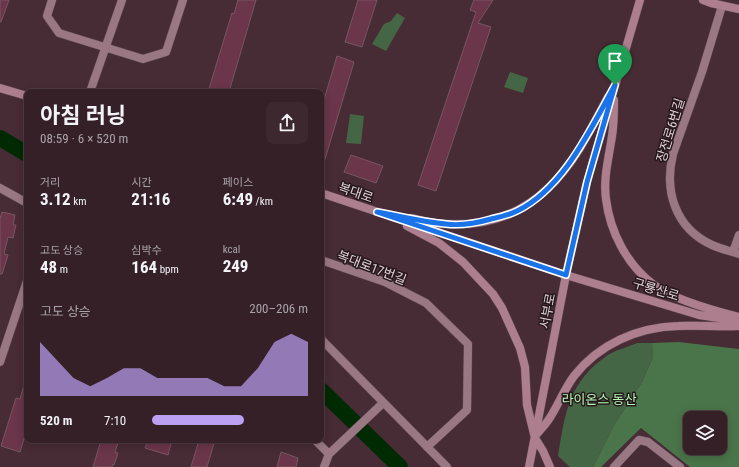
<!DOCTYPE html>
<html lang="ko">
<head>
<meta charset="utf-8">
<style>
	:root { --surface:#352028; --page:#3d2830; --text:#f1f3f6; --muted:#aaa3a8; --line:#4f3e45; --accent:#bca0f2 }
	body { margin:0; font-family:"Roboto Condensed","Noto Sans KR",sans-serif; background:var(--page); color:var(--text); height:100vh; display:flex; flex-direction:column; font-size:15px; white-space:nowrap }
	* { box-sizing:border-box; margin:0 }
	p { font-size:13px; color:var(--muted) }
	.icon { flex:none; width:22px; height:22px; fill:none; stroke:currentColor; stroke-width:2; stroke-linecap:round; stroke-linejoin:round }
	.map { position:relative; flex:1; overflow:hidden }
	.side { position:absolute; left:24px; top:89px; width:300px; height:354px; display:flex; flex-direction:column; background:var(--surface); border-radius:8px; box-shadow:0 2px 10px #0003,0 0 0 1px var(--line) }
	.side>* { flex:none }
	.tools { position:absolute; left:683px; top:411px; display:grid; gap:8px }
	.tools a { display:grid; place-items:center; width:44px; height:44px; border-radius:8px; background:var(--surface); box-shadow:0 2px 10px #0003,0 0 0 1px var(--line); font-size:20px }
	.pin { position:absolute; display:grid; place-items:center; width:34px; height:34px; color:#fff; margin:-41px -17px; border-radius:50% 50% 50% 0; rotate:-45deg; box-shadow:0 0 4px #0007 }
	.pin .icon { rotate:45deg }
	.round { display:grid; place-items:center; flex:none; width:42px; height:42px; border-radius:8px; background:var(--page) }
	.headline { display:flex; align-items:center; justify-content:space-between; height:68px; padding:0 16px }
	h1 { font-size:22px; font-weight:700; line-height:30px }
	.figures { display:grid; grid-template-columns:repeat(3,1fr); gap:6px; height:68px; padding:4px 16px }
	.figures div { display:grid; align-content:center }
	.figures b { font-size:17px; font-weight:700 }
	.figures small { font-size:11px; font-weight:400 }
	.figures p { font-size:11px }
	.chart { height:112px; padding:8px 16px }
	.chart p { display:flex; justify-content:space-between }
	.chart svg { width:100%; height:72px; margin-top:4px; fill:var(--accent); opacity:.7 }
	ul { padding:0 16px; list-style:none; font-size:13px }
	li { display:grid; grid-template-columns:64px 48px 1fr; align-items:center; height:30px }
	li i { height:10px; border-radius:5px; background:var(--accent) }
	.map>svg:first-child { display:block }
</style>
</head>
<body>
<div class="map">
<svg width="739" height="467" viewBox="0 0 739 467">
	<rect width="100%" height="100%" fill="#472b35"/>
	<path fill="#456644" d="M397,13L405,18L386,51L372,44L384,24L391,21Z
		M510,72L528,78L523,93L504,87Z
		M350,114L364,116L361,144L346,143Z
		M637,343H652L653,357L642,382L614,425L593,467H570L558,456C565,413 569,381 608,355C616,350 628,347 637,343Z"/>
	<path fill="#4a7449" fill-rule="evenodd" d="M679,342L739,349V467H690L641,428L601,467H593L614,425L642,382L653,357L652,343ZM690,418H720V448H690Z"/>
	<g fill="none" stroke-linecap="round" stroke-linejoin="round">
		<path stroke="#002a02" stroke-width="16" d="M0,138L27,154
			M321,390L400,467"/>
	</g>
	<path fill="#6b354a" stroke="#765761" d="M0,0H9L1,22H0Z
		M238,0H256L229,92H208L232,13L234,14Z
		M358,0H377L362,47L345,42Z
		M474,0H493L478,23L491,27L436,191L418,185L476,12L470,10Z
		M337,56L354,62L323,166L321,165V110Z
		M351,155L383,166L376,183L344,172Z
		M2,212L15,215L13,225H16L13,238L8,237L4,254L8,255L2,274H0V218Z
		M25,381H27V429L20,452L1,446L16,398L20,399Z
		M101,440H119L115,452L118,453L114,465L113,464L112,467H93Z
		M148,440H172L168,455L145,448Z
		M199,440H215L207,467H191Z
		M281,452L298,458L296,467H277Z"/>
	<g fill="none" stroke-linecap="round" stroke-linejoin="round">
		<g stroke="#624b53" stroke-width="9">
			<path id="street" d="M52,0L47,16L59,33L143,59L166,52L183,0
				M722,6L702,72L673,154C664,191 675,228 712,245C721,249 730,251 739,254
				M90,92L122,0
				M0,188L27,203
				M733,252L739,235
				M321,260L385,282L426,303L468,344L467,410L427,447
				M321,339L447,467
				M0,362L27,281
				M315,440L329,454
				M324,467L329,454L383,403
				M614,467L639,440L648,442L680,467"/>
		</g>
		<g stroke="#624b53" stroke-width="9">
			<path id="secondary" d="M703,0L711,3L739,9
				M0,88L27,96
				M614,100C614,112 614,124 612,136C609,157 603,178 606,199C610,232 627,265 654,285C673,299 715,311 739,317
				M321,193L566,275L699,315L739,321
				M411,218C423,221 435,224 447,224C507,228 550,197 580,148C590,131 599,114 608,97
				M407,226L439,243L463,262L493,294L502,308L520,348L525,367L527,405L535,438L543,451L550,467
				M536,435C541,429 547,423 551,416C559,403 565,388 574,376C599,344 638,327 678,326C698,325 719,327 739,326
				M529,467L566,275L587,182L640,0"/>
		</g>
		<use href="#street" stroke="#997883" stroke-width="8"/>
		<use href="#secondary" stroke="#ad7f8e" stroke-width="8"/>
	</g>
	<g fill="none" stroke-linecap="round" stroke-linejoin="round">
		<g stroke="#fff" stroke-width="8">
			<path id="route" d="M615,85L587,182L566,275L377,212C400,216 423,222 446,224C461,226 477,223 491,219C500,217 509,215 517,211C564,188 591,128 615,85Z"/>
		</g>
		<use href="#route" stroke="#1a73e8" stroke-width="5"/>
	</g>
	<g text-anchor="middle" stroke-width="3" stroke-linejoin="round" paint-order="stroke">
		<g font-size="13" fill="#e1cfd4" stroke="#24181c">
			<text transform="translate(670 130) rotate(-73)" y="5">장전로6번길</text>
			<text transform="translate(356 192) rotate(19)" y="5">복대로</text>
			<text transform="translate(372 267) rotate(21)" y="5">복대로17번길</text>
			<text transform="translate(656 289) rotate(17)" y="5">구룡산로</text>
			<text transform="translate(547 311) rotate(-79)" y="5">서부로</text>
		</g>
		<g font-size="13" fill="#b5f5b2" stroke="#24181c">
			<text x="599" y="404">라이온스 동산</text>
		</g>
	</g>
</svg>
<div class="tools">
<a><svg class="icon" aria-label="layers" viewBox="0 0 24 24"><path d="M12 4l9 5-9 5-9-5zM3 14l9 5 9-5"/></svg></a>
</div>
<div class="pin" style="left:615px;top:85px;background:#1e9e55"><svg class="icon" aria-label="arrive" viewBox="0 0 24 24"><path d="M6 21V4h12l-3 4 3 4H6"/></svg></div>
<section class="side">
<div class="headline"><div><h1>아침 러닝</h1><p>08:59 · 6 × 520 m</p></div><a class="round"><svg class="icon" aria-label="share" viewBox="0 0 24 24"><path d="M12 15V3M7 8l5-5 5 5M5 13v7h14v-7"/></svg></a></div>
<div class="figures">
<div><p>거리</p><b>3.12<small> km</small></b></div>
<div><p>시간</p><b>21:16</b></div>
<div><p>페이스</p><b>6:49<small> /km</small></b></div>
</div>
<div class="figures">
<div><p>고도 상승</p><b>48<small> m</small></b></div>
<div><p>심박수</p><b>164<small> bpm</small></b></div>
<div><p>kcal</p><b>249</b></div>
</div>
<div class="chart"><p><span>고도 상승</span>200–206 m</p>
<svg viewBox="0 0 160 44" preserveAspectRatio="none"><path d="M0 44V11L10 22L20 33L30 38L40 33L50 27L60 27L70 33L80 33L90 33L100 33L110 38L120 38L130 27L140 11L150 6L160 11V44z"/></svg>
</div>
<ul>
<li><b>520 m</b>7:10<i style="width:59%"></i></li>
</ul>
</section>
</div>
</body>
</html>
